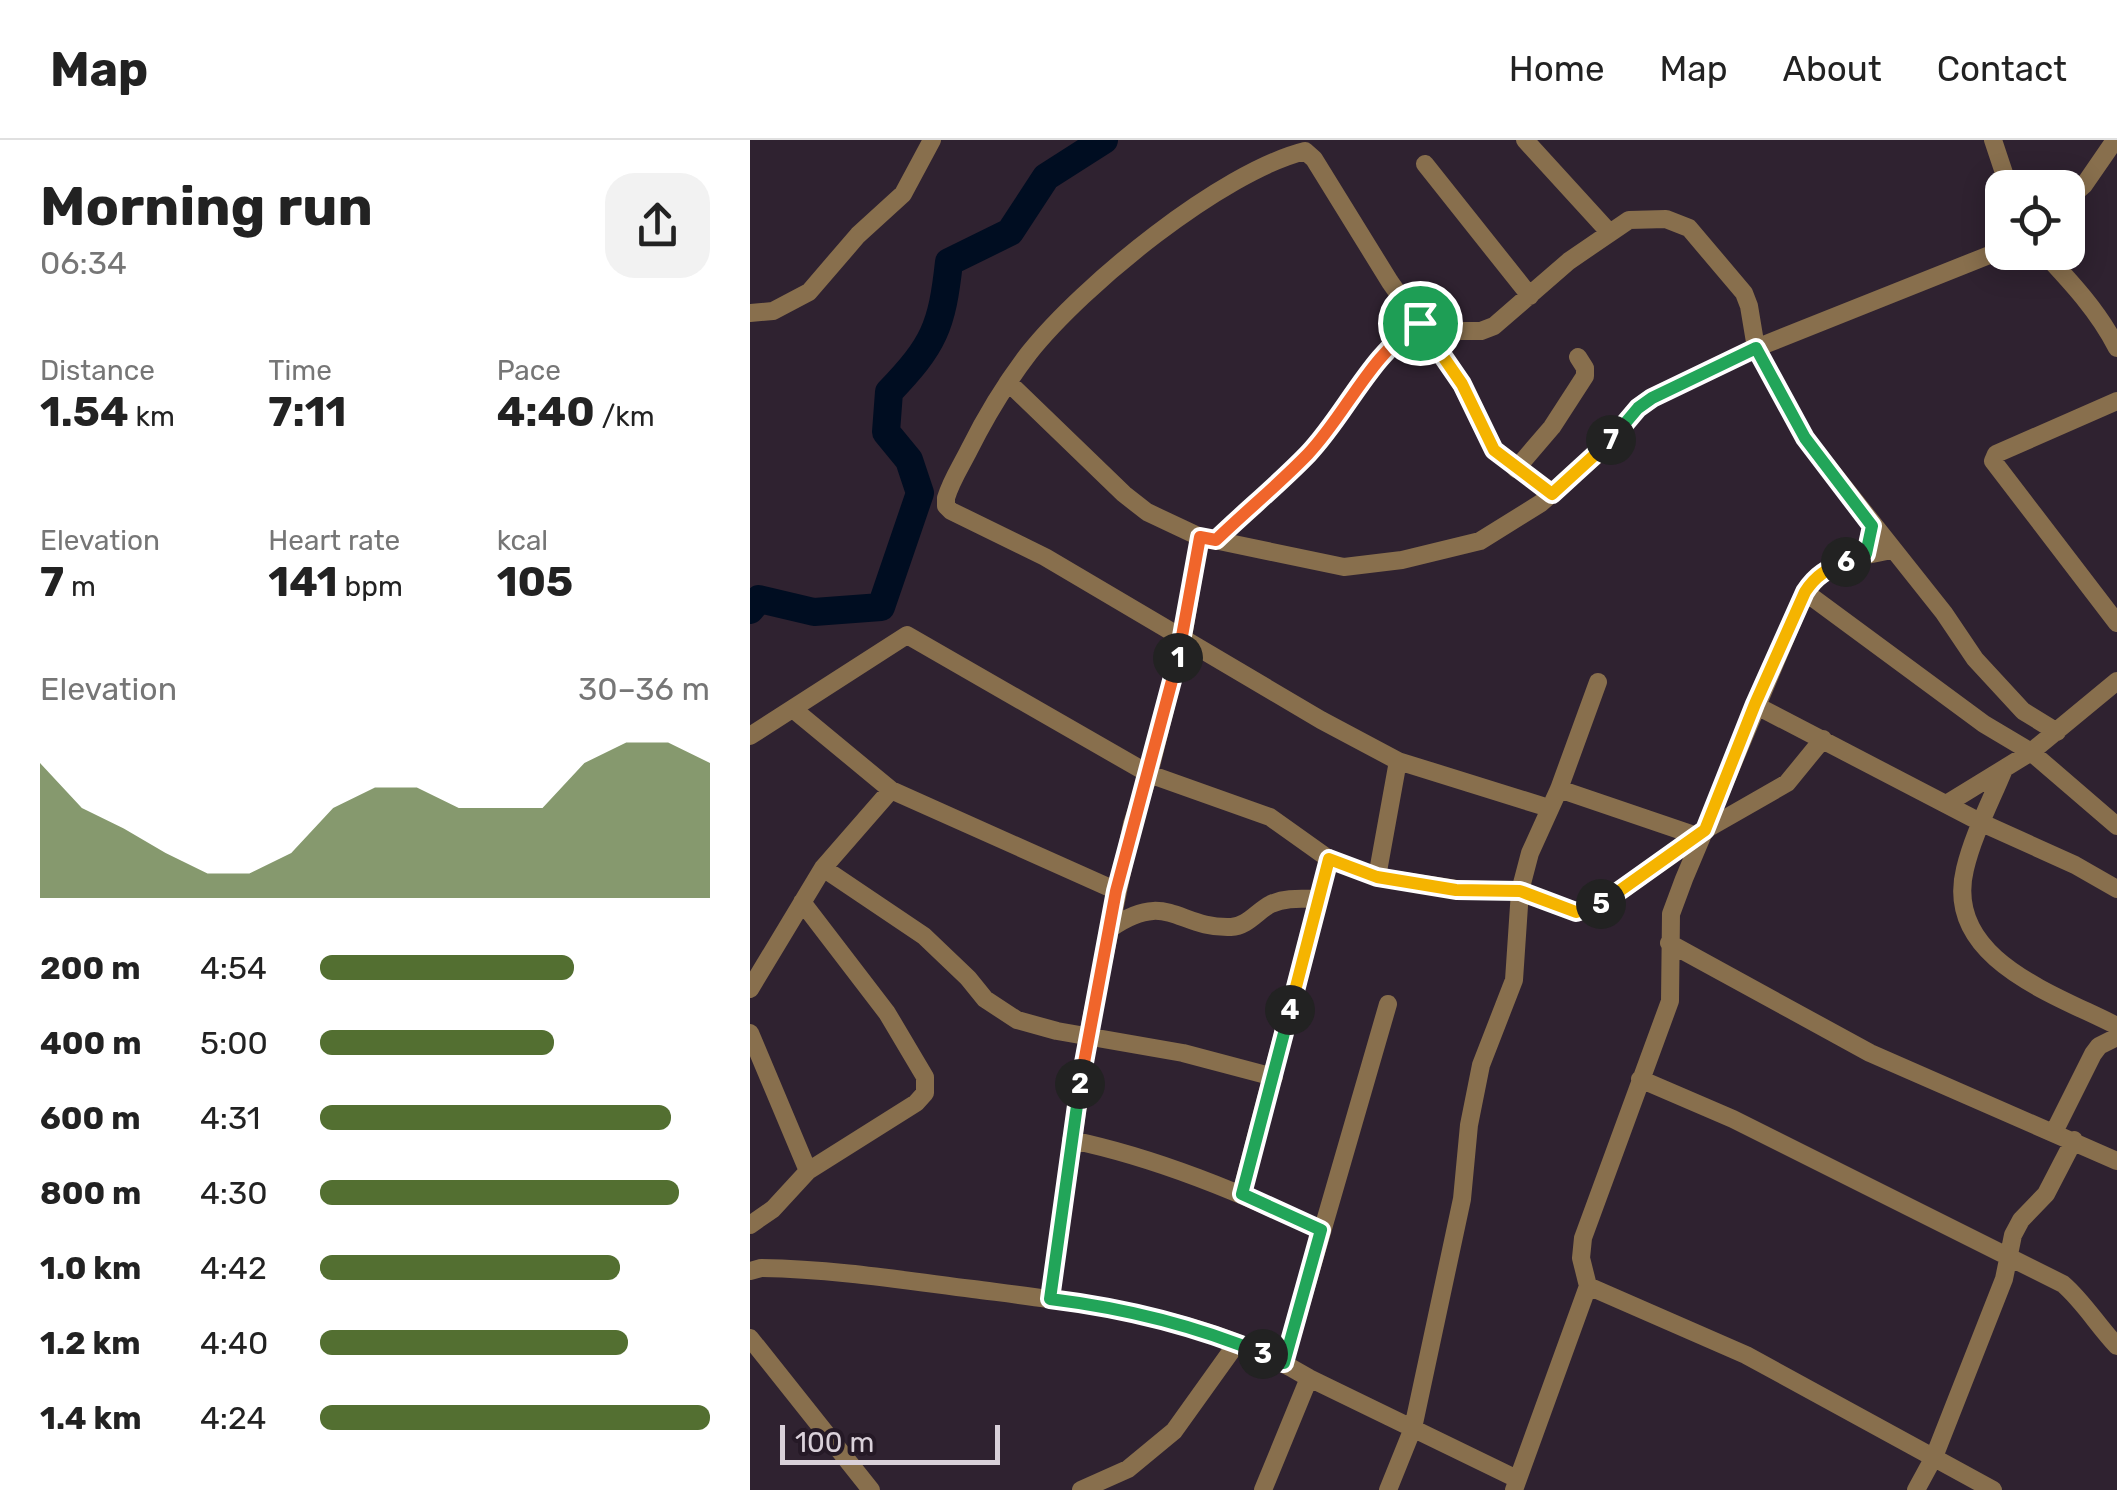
<!DOCTYPE html>
<html lang="en">
<head>
<meta charset="utf-8">
<style>
	:root { --surface:#fff; --page:#f2f2f2; --text:#222; --muted:#767676; --line:#e0e0e0; --accent:#536f31 }
	body { margin:0; font-family:Rubik,sans-serif; background:var(--page); color:var(--text); height:100vh; display:flex; flex-direction:column; font-size:38px; white-space:nowrap }
	* { box-sizing:border-box; margin:0 }
	p { font-size:32px; color:var(--muted) }
	.icon { flex:none; width:55px; height:55px; fill:none; stroke:currentColor; stroke-width:2; stroke-linecap:round; stroke-linejoin:round }
	.map { position:relative; flex:1; overflow:hidden }
	.details { display:flex; flex-direction:column; background:var(--surface); width:750px }
	.details>* { flex:none }
	.controls { position:absolute; left:1235px; top:30px; display:grid; gap:20px }
	.controls a { display:grid; place-items:center; width:100px; height:100px; border-radius:20px; background:var(--surface); box-shadow:0 5px 25px #0003; font-size:50px }
	.scale { position:absolute; left:30px; bottom:25px; width:220px; box-sizing:border-box; padding-left:10px; border:5px solid #dad1da; border-top:0; font-size:28px; line-height:35px; white-space:nowrap; color:#dad1da; -webkit-text-stroke:8px #251926; paint-order:stroke }
	.pin { position:absolute; display:grid; place-items:center; width:85px; height:85px; color:#fff; margin:-42px; border:5px solid #fff; border-radius:50%; box-shadow:0 2px 10px #0007 }
	.km { position:absolute; width:50px; height:50px; margin:-25px; border-radius:50%; background:#222; color:#fff; font-size:28px; line-height:50px; text-align:center }
	.round { display:grid; place-items:center; flex:none; width:105px; height:105px; border-radius:30px; background:var(--page) }
	.headline { display:flex; align-items:center; justify-content:space-between; height:170px; padding:0 40px }
	h1 { font-size:55px; font-weight:700; line-height:75px }
	.stats { display:grid; grid-template-columns:repeat(3,1fr); gap:15px; height:170px; padding:10px 40px }
	.stats div { display:grid; align-content:center }
	.stats b { font-size:42px; font-weight:700 }
	.stats small { font-size:28px; font-weight:400 }
	.stats p { font-size:28px }
	.chart { height:280px; padding:20px 40px }
	.chart p { display:flex; justify-content:space-between }
	.chart svg { width:100%; height:180px; margin-top:10px; fill:var(--accent); opacity:.7 }
	ul { padding:0 40px; list-style:none; font-size:32px }
	li { display:grid; grid-template-columns:160px 120px 1fr; align-items:center; height:75px }
	li i { height:25px; border-radius:12px; background:var(--accent) }
	header { display:flex; align-items:center; gap:60px; box-sizing:border-box; height:140px; padding:0 50px; background:var(--surface); border-bottom:2px solid var(--line) }
	header strong { font-size:48px }
	nav { display:flex; gap:55px; margin-inline-start:auto; font-size:35px }
	main { display:flex; flex:1; min-height:0 }
	.map>svg:first-child { display:block }
</style>
</head>
<body>
<header>
<strong>Map</strong>
<nav><a>Home</a><a>Map</a><a>About</a><a>Contact</a></nav>
</header>
<main>
<section class="details">
<div class="headline"><div><h1>Morning run</h1><p>06:34</p></div><a class="round"><svg class="icon" aria-label="share" viewBox="0 0 24 24"><path d="M12 15V3M7 8l5-5 5 5M5 13v7h14v-7"/></svg></a></div>
<div class="stats">
<div><p>Distance</p><b>1.54<small> km</small></b></div>
<div><p>Time</p><b>7:11</b></div>
<div><p>Pace</p><b>4:40<small> /km</small></b></div>
</div>
<div class="stats">
<div><p>Elevation</p><b>7<small> m</small></b></div>
<div><p>Heart rate</p><b>141<small> bpm</small></b></div>
<div><p>kcal</p><b>105</b></div>
</div>
<div class="chart"><p><span>Elevation</span>30–36 m</p>
<svg viewBox="0 0 160 44" preserveAspectRatio="none"><path d="M0 44V11L10 22L20 27L30 33L40 38L50 38L60 33L70 22L80 17L90 17L100 22L110 22L120 22L130 11L140 6L150 6L160 11V44z"/></svg>
</div>
<ul>
<li><b>200 m</b>4:54<i style="width:65%"></i></li>
<li><b>400 m</b>5:00<i style="width:60%"></i></li>
<li><b>600 m</b>4:31<i style="width:90%"></i></li>
<li><b>800 m</b>4:30<i style="width:92%"></i></li>
<li><b>1.0 km</b>4:42<i style="width:77%"></i></li>
<li><b>1.2 km</b>4:40<i style="width:79%"></i></li>
<li><b>1.4 km</b>4:24<i style="width:100%"></i></li>
</ul>
</section>
<div class="map">
<svg width="1367" height="1350" viewBox="0 0 1367 1350">
	<rect width="100%" height="100%" fill="#2f2230"/>
	<g fill="none" stroke-linecap="round" stroke-linejoin="round">
		<path stroke="#000d21" stroke-width="28" d="M0,470L9,459L64,472L131,467L170,353L159,320L136,292L139,252C184,205 192,187 199,122L260,92L296,37L354,0"/>
		<path stroke="#886f4d" stroke-width="18" d="M775,0L859,92
			M1243,0L1259,48
			M675,24L780,156
			M1318,59L1334,45L1365,0
			M1293,112C1321,142 1349,172 1367,208
			M0,173L23,171L59,152L108,95L153,54L182,0
			M258,242L374,354L397,372L450,397L594,427L652,420L730,401L791,363L851,311L887,268L901,258L1006,208L1252,110
			M1367,261L1246,314L1243,321L1367,483
			M766,329L802,287L835,236V228L828,217
			M466,400C496,371 529,344 558,314C597,272 620,215 670,183L705,191H731L744,186L819,121L879,80L916,79L939,88L994,153L999,166L1006,208L1055,298L1194,473L1225,519L1273,571L1307,592
			M1055,452L1234,584L1281,612L1367,686
			M1005,565L1232,683L1325,725L1367,749
			M43,569L141,650L367,751
			M0,596L157,495L399,634L520,677L579,719L627,737L706,749L770,751L827,772L858,760L955,690L1037,643L1073,599
			M1254,629C1241,661 1223,695 1215,729C1193,819 1305,854 1367,886
			M809,649L947,696
			M1198,663L1281,612L1367,541
			M799,668L648,621L571,580L295,417L201,371L196,366V358C201,341 211,326 219,310C236,276 256,243 279,213C333,145 471,32 555,11L564,19L640,142L712,244L744,310L802,354
			M73,728L174,796L218,838L235,859L267,880L307,891L433,913L524,937
			M627,737L648,621
			M361,788C418,749 428,789 481,787C498,786 507,771 521,764C536,757 552,759 568,759
			M919,803L1120,913L1367,1021
			M0,849L73,728L141,650
			M0,893L58,1031
			M890,939L983,979L1313,1144C1333,1161 1348,1186 1367,1206
			M1304,992L1343,914L1349,906L1367,897
			M321,1000C408,1018 490,1053 571,1090
			M491,1054L579,719
			M0,1085L23,1069L58,1031L166,963L175,953V937L137,873L52,762
			M0,1131L11,1128C83,1129 152,1140 223,1149C338,1164 458,1176 559,1238L767,1339
			M838,1146L996,1215L1243,1350
			M300,1159L338,895L382,684L399,634L433,497L450,397
			M0,1198L121,1350
			M534,1223L638,864
			M331,1350L378,1329L424,1291L487,1203
			M513,1350L559,1238
			M638,1350L663,1288L712,1059L719,985L731,925L764,840L770,751L780,713L809,649L848,542
			M764,1350L838,1146L831,1118L833,1098L920,861L921,774L934,739L1055,452C1075,423 1109,416 1142,410
			M1166,1350L1184,1317L1254,1139L1263,1095L1271,1080L1296,1054L1324,1000"/>
	</g>
	<g fill="none" stroke-linecap="round" stroke-linejoin="round">
		<g stroke="#fff" stroke-width="20">
			<path id="split-1" d="M428,518L450,397L466,400C496,371 529,344 558,314C597,273 620,214 670,183"/>
		</g>
		<g stroke="#fff" stroke-width="20">
			<path id="split-2" d="M330,944L366,751L428,518"/>
		</g>
		<g stroke="#fff" stroke-width="20">
			<path id="split-3" d="M330,944L300,1159C374,1168 444,1185 513,1214"/>
		</g>
		<g stroke="#fff" stroke-width="20">
			<path id="split-4" d="M513,1214L534,1223L571,1090L492,1054L540,870"/>
		</g>
		<g stroke="#fff" stroke-width="20">
			<path id="split-5" d="M540,870L579,719L627,737L706,750L770,751L826,772L851,764"/>
		</g>
		<g stroke="#fff" stroke-width="20">
			<path id="split-6" d="M851,764L955,690L1005,564L1055,452C1066,435 1077,429 1096,422"/>
		</g>
		<g stroke="#fff" stroke-width="20">
			<path id="split-7" d="M861,300L888,268L902,258L1006,208L1055,298L1122,386L1116,414L1096,422"/>
		</g>
		<g stroke="#fff" stroke-width="20">
			<path id="split-8" d="M670,183L712,244L744,310L802,354L861,300"/>
		</g>
		<use href="#split-1" stroke="#f0652b" stroke-width="12"/>
		<use href="#split-2" stroke="#f0652b" stroke-width="12"/>
		<use href="#split-3" stroke="#22a559" stroke-width="12"/>
		<use href="#split-4" stroke="#22a559" stroke-width="12"/>
		<use href="#split-5" stroke="#f5b400" stroke-width="12"/>
		<use href="#split-6" stroke="#f5b400" stroke-width="12"/>
		<use href="#split-7" stroke="#22a559" stroke-width="12"/>
		<use href="#split-8" stroke="#f5b400" stroke-width="12"/>
	</g>
</svg>
<div class="controls">
<a><svg class="icon" aria-label="locate" viewBox="0 0 24 24"><circle cx="12" cy="12" r="6"/><path d="M12 2v4M12 18v4M2 12h4M18 12h4"/></svg></a>
</div>
<div class="scale">100 m</div>
<div class="pin" style="left:670px;top:183px;background:#1e9e55"><svg class="icon" aria-label="arrive" viewBox="0 0 24 24"><path d="M6 21V4h12l-3 4 3 4H6"/></svg></div>
<b class="km" style="left:428px;top:518px">1</b>
<b class="km" style="left:330px;top:944px">2</b>
<b class="km" style="left:513px;top:1214px">3</b>
<b class="km" style="left:540px;top:870px">4</b>
<b class="km" style="left:851px;top:764px">5</b>
<b class="km" style="left:1096px;top:422px">6</b>
<b class="km" style="left:861px;top:300px">7</b>
</div>
</main>
</body>
</html>
